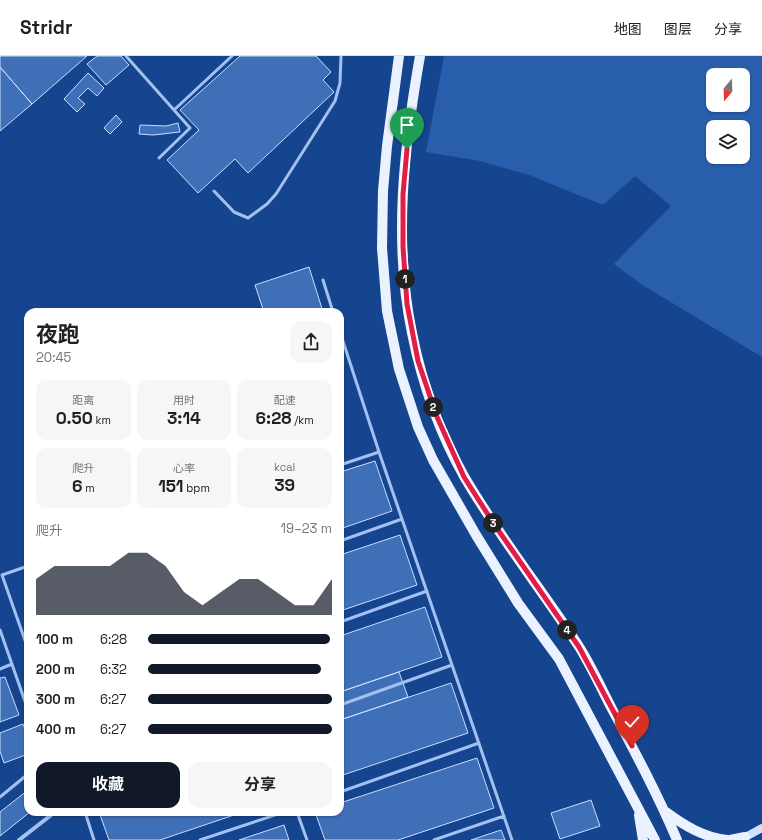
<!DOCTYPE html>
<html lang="zh">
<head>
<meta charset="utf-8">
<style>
	:root { --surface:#fff; --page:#f6f6f6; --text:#202124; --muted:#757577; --line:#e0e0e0; --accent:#111827 }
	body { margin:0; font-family:"Space Grotesk","Noto Sans SC",sans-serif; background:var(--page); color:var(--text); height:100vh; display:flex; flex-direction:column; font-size:15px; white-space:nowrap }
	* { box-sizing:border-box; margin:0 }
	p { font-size:13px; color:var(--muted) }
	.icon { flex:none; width:22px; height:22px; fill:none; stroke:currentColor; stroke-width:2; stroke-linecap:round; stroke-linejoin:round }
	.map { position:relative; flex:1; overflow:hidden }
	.side { position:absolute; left:24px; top:252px; width:320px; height:508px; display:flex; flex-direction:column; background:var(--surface); border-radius:12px; box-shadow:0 1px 3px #0004 }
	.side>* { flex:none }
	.needle { width:26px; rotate:199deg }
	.controls { position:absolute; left:706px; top:12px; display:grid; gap:8px }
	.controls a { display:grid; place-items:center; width:44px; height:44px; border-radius:8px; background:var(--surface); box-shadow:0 1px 3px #0004; font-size:20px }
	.pin { position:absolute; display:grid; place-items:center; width:34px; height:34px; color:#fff; margin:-41px -17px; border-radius:50% 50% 50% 0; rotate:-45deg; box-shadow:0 0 4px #0007 }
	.pin .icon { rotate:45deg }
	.km { position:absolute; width:20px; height:20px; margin:-10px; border-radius:50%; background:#222; color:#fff; font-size:11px; line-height:20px; text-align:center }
	.round { display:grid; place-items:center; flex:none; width:42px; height:42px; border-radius:12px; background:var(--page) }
	.headline { display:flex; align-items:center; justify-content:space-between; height:68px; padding:0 12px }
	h1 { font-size:22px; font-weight:700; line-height:30px }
	.stats { display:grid; grid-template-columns:repeat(3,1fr); gap:6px; height:68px; padding:4px 12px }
	.stats div { display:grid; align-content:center; border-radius:10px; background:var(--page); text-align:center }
	.stats b { font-size:17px; font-weight:700 }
	.stats small { font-size:11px; font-weight:400 }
	.stats p { font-size:11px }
	.chart { height:112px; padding:8px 12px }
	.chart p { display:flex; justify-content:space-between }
	.chart svg { width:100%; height:72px; margin-top:4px; fill:var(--accent); opacity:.7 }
	.button { display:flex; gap:8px; margin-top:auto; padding:8px 12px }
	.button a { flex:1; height:46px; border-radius:12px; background:var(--accent); color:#fff; font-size:16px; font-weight:700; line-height:46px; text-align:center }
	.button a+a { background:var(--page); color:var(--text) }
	ul { padding:0 12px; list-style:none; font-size:13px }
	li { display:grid; grid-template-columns:64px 48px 1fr; align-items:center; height:30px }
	li i { height:10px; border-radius:5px; background:var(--accent) }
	header { display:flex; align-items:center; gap:24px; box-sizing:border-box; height:56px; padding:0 20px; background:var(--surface); border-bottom:1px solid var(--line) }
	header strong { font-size:19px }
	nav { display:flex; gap:22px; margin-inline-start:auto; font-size:14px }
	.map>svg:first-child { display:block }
</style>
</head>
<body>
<header>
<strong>Stridr</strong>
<nav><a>地图</a><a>图层</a><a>分享</a></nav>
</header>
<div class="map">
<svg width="762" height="784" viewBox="0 0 762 784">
	<rect width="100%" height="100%" fill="#16458f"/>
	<path fill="#295ead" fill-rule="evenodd" d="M444,0H762V301L644,230L614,208L671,150L635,120L603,149L529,119L480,105L426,96ZM713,19H743V49H713ZM713,71H743V101H713Z"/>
	<path fill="#3f6fb7" stroke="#c9ddfb" d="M0,0H87L32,48L0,11Z
		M97,0H121L129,9L106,29L87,8Z
		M240,0H316L331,16L323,24L334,36L248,117L235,103L198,137L167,104L199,74L180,54Z
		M0,11L32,48L0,75Z
		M88,17L104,32L97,40L88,32L78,42L85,48L77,56L64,43Z
		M116,59L122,66L110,78L104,72Z
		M178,67L180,76L153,79L139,78L140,69L166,70Z
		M309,211L323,256H297L296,253L288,256H264L255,229Z
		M375,405L392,455L340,473V416Z
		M400,479L417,529L340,555V499Z
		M425,551L442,601L340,636V580Z
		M399,616L408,641L340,664V636Z
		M5,621L19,659L0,666V622Z
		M451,627L468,677L340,720V664Z
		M23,668L28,682V698L4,707L0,695V677Z
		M477,702L494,752L398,784H325L315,756H340V747Z
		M28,734V756H30L0,780V756Z
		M591,744L600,770L560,783L551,757Z
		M99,756H243L160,784H109Z
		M284,769L289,784H239Z
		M501,774L505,784H471Z"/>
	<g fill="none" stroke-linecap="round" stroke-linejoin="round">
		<path stroke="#a3c1f0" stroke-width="3" d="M126,0L190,72L159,102
			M174,54L232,0
			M214,135L234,156L248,162L267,148L276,138L335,45L340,27L341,0
			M323,224L333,256
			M340,276L379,396
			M340,409L379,396L512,784
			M340,485L402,463
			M28,510L2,519L28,593
			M340,566L427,535
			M0,574L28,654
			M0,613L12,608
			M340,649L452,609
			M340,736L479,687
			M0,741L28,718
			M85,756L94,784
			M297,756L307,784
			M200,784L284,756
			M434,784L504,760"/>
		<path stroke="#a3c1f0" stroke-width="4" d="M19,784L55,756"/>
		<path stroke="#d0e1fb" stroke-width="8" d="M740,784L762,772"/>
		<path stroke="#ebf2ff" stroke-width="10" d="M399,0L387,90L383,135L382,192L387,255L399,313L418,371L433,404L476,479L518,547L559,603L655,784
			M420,0C404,90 393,186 412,277C422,327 440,378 465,422C499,480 541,533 578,589C591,609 601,632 612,653C635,696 658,739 677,784
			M666,756C685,770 703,781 727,784
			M639,759L643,784
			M730,784L745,781"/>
	</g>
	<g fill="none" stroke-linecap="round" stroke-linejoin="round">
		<g stroke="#fff" stroke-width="8">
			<path id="route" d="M407,93L403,138V191L407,248L418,305L437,361L464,421L492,465L579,591L632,690"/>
		</g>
		<use href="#route" stroke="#e11d48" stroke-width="5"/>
	</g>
</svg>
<div class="controls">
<a><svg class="needle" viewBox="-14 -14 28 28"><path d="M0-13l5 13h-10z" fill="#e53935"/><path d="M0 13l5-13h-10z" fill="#757577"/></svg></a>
<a><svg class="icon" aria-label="layers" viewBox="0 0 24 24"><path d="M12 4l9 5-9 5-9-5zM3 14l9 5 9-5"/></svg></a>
</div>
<div class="pin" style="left:407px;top:93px;background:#1e9e55"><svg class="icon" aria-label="arrive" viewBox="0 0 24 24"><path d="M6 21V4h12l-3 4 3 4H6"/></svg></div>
<div class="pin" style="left:632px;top:690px;background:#d93025"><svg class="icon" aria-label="check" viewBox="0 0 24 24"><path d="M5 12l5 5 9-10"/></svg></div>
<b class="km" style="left:405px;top:223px">1</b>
<b class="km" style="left:433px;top:351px">2</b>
<b class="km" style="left:493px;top:467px">3</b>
<b class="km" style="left:567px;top:574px">4</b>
<section class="side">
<div class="headline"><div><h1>夜跑</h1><p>20:45</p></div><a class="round"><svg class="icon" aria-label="share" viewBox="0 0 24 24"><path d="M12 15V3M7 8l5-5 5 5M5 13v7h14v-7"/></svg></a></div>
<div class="stats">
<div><p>距离</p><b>0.50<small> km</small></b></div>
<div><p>用时</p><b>3:14</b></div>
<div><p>配速</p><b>6:28<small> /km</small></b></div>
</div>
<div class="stats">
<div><p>爬升</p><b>6<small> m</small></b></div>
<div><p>心率</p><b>151<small> bpm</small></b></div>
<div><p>kcal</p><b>39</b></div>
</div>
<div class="chart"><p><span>爬升</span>19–23 m</p>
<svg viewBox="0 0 160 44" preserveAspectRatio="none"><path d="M0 44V22L10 14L20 14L30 14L40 14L50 6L60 6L70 14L80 30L90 38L100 30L110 22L120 22L130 30L140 38L150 38L160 22V44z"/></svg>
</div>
<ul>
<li><b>100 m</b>6:28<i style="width:99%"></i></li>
<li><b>200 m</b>6:32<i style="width:94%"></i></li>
<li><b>300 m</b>6:27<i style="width:100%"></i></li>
<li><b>400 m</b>6:27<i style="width:100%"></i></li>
</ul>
<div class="button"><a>收藏</a><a>分享</a></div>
</section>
</div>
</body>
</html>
